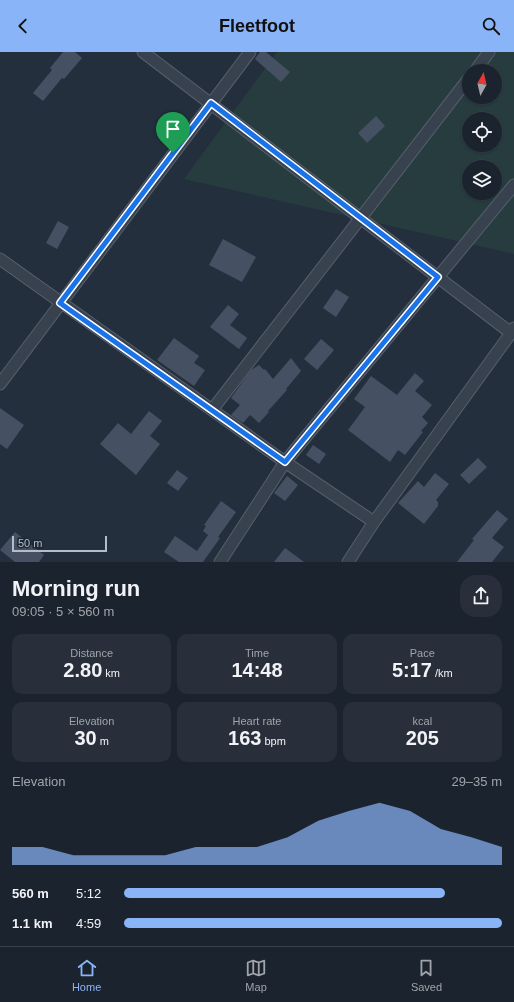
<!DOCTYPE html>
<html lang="en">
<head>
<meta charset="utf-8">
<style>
	:root { --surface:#1b232e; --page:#282f3a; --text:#f1f3f6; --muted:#a0a4aa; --line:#39404a; --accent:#8ab4f8 }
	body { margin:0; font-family:Arial,sans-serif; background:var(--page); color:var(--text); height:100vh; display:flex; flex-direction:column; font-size:15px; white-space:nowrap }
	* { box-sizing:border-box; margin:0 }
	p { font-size:13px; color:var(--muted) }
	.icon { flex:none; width:22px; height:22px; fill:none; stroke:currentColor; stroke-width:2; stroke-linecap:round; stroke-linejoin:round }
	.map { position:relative; height:510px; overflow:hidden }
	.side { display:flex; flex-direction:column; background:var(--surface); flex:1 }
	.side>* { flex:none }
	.needle { width:26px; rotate:8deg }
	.controls { position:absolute; left:462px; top:12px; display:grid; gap:8px }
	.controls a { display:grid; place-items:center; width:40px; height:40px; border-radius:50%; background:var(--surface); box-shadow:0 1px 3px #0004,0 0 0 1px var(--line); font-size:20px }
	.scale { position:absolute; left:12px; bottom:10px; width:95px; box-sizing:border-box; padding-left:4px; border:2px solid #b4bcc9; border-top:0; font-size:11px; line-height:14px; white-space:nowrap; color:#b4bcc9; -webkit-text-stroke:3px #1d2633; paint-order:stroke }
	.pin { position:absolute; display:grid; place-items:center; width:34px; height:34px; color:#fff; margin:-41px -17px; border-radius:50% 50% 50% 0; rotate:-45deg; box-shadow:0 0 4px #0007 }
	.pin .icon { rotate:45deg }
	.round { display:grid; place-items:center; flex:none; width:42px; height:42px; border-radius:16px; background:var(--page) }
	.overview { display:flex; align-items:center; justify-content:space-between; height:68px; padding:0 12px }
	h1 { font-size:22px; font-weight:800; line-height:30px }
	.stats { display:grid; grid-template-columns:repeat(3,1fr); gap:6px; height:68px; padding:4px 12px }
	.stats div { display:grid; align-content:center; border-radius:10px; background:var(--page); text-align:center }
	.stats b { font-size:20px; font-weight:800 }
	.stats small { font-size:11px; font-weight:400 }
	.stats p { font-size:11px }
	.chart { height:112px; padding:8px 12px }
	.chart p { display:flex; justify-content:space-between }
	.chart svg { width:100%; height:72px; margin-top:4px; fill:var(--accent); opacity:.7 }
	ul { padding:0 12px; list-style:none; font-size:13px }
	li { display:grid; grid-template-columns:64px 48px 1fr; align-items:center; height:30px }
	li i { height:10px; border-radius:5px; background:var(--accent) }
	header { display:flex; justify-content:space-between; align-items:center; height:52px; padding:0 12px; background:var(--accent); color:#111; font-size:18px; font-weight:800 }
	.menu { display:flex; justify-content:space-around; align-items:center; height:56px; border-top:1px solid var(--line); background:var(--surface); font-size:11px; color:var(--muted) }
	.menu a { display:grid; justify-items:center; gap:2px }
	.menu .selected { color:var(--accent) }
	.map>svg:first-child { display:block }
</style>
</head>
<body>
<header><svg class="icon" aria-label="back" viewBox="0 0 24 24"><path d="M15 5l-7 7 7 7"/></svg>Fleetfoot<svg class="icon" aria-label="search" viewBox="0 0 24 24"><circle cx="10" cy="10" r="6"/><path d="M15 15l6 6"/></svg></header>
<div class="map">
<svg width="514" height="510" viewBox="0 0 514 510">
	<rect width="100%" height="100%" fill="#242f3e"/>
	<path fill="#263c3f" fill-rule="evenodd" d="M277,0H514V202L184,127ZM469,19H495V45H469ZM469,67H495V93H469ZM469,115H495V141H469Z"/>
	<path fill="#455162" d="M63,0H75L82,6L64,27L62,26L43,49L33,41L52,18L50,16Z
		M260,0H266L290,20L281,30L255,7Z
		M376,64L385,74L367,91L358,81Z
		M58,169L69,175L57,197L46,191Z
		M223,187L256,205L242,230L209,213Z
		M336,237L349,245L336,265L323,256Z
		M228,253L239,262L230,273L247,286L239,297L210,275Z
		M174,286L199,304L194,311L205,318L194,334L157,308Z
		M321,287L334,298L317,318L304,307Z
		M291,306L301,319L286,337L287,338L268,359L269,360L259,371L250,363L243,371L231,363L240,353L231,346L251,318L259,313L264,318L265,317L273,327Z
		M415,321L424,329L415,339L432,353L422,365L428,371L421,379L423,380L405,403L398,398L390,410L348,378L365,355L354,347L371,324L397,343Z
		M0,356L24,373L7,397L0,392Z
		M149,359L162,369L150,384L160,392L136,423L100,392L118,371L131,382Z
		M313,393L326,402L319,412L306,403Z
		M478,406L487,415L469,432L460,423Z
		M177,418L188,426L178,439L167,431Z
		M435,421L449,432L436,448L438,450V454L424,472L398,451L418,429L424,435Z
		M287,424L298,433L285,449L274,441Z
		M221,449L236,460L218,485L220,486L203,510H179L164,500L175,484L197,499L208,483L203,479L206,474L204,473Z
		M497,458L508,467L492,486L504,495L492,510H457L474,488L472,487Z
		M15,480L44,503L39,510H15L0,498Z
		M285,496L304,510H274Z"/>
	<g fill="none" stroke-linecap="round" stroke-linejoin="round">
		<g stroke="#565f6c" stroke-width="13">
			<path id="street" d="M143,0L511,281L514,276
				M475,19L489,0
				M0,207L285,410L220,510
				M0,332L250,0
				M212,358L469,26
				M374,470L511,281
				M348,510L374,470L285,410L514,133"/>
		</g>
		<use href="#street" stroke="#38414e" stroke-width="11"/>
	</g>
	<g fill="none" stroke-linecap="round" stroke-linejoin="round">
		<g stroke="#fff" stroke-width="8">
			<path id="route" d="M211,51L438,225L285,410L60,251Z"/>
		</g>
		<use href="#route" stroke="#1a73e8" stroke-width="5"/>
	</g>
</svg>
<div class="controls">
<a><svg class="needle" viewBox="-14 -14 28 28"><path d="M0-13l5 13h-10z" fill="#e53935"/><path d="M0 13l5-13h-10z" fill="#a0a4aa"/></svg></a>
<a><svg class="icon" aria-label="locate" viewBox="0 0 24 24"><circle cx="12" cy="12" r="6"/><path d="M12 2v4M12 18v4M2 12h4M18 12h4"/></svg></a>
<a><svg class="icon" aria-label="layers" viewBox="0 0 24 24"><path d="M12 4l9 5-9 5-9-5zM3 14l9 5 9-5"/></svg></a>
</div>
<div class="scale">50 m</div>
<div class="pin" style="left:173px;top:101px;background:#1e9e55"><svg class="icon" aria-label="arrive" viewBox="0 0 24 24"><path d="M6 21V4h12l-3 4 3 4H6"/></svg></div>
</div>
<section class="side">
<div class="overview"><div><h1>Morning run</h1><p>09:05 · 5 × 560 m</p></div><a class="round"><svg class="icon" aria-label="share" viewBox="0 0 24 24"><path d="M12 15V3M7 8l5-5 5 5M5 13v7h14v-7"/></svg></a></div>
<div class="stats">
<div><p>Distance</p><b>2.80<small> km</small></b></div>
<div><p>Time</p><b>14:48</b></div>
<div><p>Pace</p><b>5:17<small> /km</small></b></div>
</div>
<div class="stats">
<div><p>Elevation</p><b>30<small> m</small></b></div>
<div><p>Heart rate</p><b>163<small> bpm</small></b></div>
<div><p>kcal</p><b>205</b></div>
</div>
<div class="chart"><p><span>Elevation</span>29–35 m</p>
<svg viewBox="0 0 160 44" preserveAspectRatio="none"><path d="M0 44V33L10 33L20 38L30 38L40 38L50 38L60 33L70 33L80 33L90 27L100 17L110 11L120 6L130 11L140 22L150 27L160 33V44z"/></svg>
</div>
<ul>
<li><b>560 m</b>5:12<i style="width:85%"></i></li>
<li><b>1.1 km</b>4:59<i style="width:100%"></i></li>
</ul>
</section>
<nav class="menu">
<a class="selected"><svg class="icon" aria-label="home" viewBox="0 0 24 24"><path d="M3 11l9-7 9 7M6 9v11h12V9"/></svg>Home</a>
<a><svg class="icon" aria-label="map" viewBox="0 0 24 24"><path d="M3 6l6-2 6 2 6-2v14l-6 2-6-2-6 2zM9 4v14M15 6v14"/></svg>Map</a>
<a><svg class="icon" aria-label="saved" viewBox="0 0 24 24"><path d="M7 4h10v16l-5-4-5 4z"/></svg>Saved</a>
</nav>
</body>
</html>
